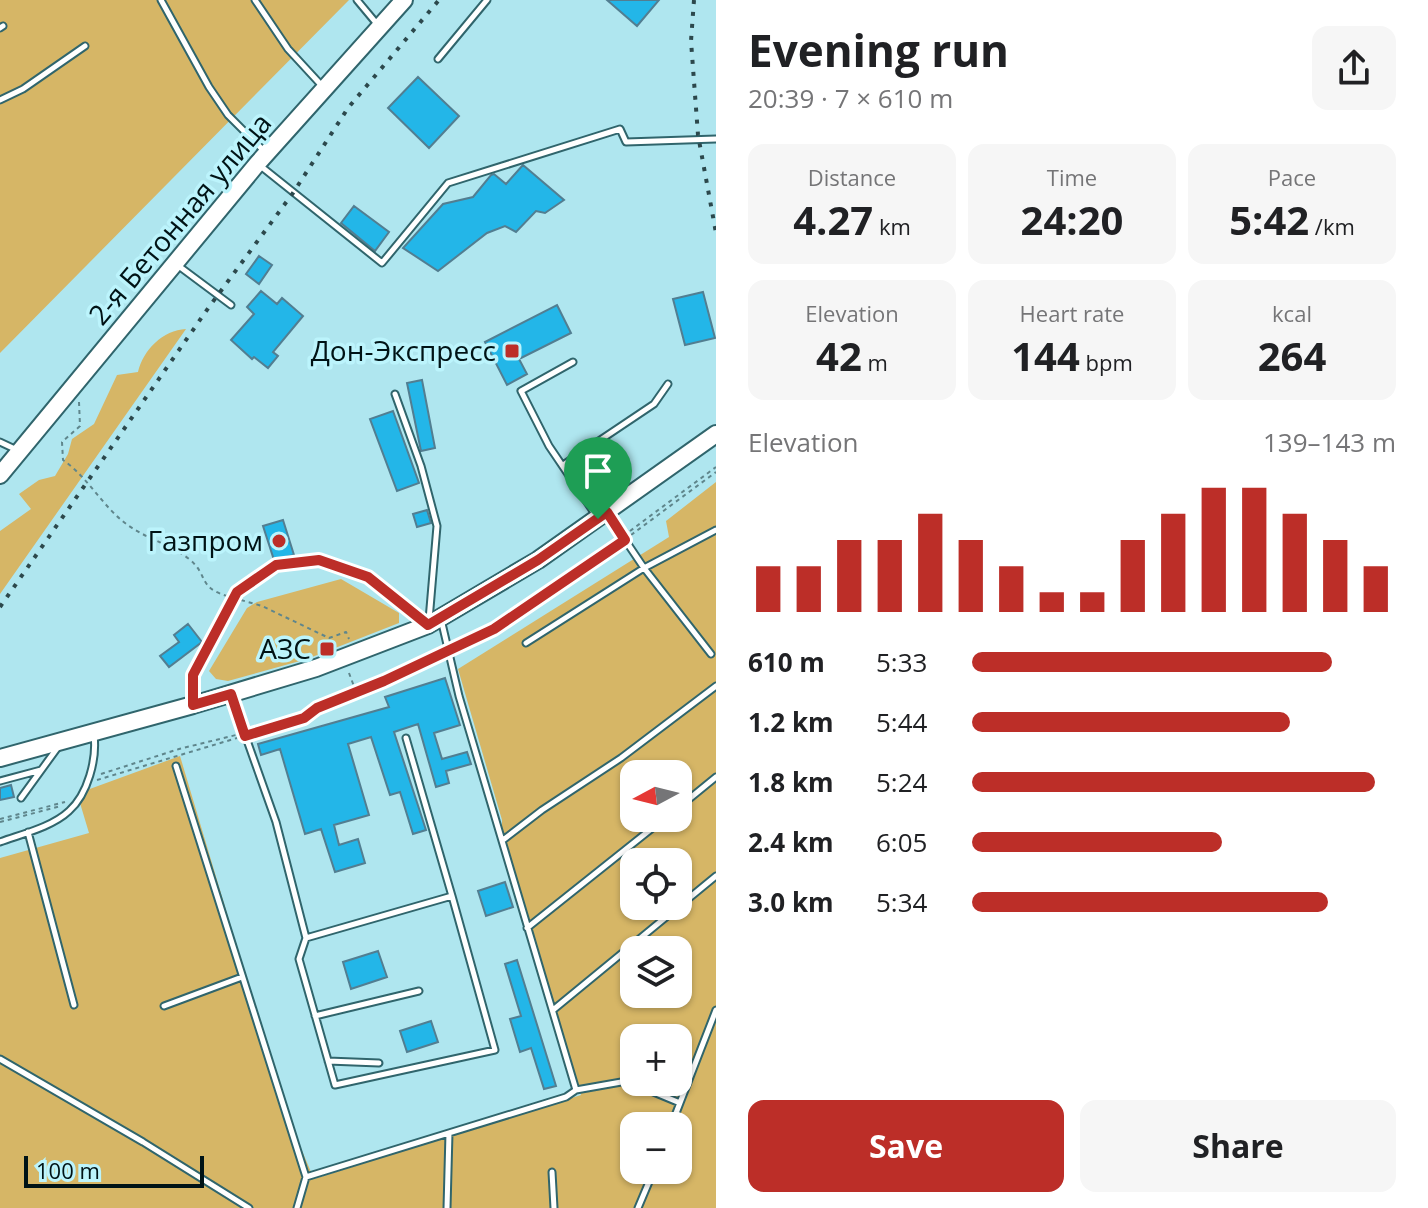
<!DOCTYPE html>
<html lang="en">
<head>
<meta charset="utf-8">
<style>
	:root { --surface:#fff; --page:#f6f6f6; --text:#202124; --muted:#757577; --accent:#bc2e28 }
	body { margin:0; font-family:"Open Sans",sans-serif; background:var(--page); color:var(--text); height:100vh; display:flex; flex-direction:column; font-size:30px; white-space:nowrap }
	* { box-sizing:border-box; margin:0 }
	p { font-size:26px; color:var(--muted) }
	.icon { flex:none; width:44px; height:44px; fill:none; stroke:currentColor; stroke-width:2; stroke-linecap:round; stroke-linejoin:round }
	.map { position:relative; flex:1; overflow:hidden }
	.side { display:flex; flex-direction:column; background:var(--surface); width:712px }
	.side>* { flex:none }
	.needle { width:52px; rotate:263deg }
	.controls { position:absolute; left:620px; top:760px; display:grid; gap:16px }
	.controls a { display:grid; place-items:center; width:72px; height:72px; border-radius:16px; background:var(--surface); box-shadow:0 2px 6px #0004; font-size:40px }
	.scale { position:absolute; left:24px; bottom:20px; width:180px; box-sizing:border-box; padding-left:8px; border:4px solid #001316; border-top:0; font-size:22px; line-height:28px; white-space:nowrap; color:#001316; -webkit-text-stroke:6px #bcf4fc; paint-order:stroke }
	.pin { position:absolute; display:grid; place-items:center; width:68px; height:68px; color:#fff; margin:-82px -34px; border-radius:50% 50% 50% 0; rotate:-45deg; box-shadow:0 0 8px #0007 }
	.pin .icon { rotate:45deg }
	.round { display:grid; place-items:center; flex:none; width:84px; height:84px; border-radius:16px; background:var(--page) }
	.headline { display:flex; align-items:center; justify-content:space-between; height:136px; padding:0 32px }
	h1 { font-size:44px; font-weight:700; line-height:60px }
	.figures { display:grid; grid-template-columns:repeat(3,1fr); gap:12px; height:136px; padding:8px 32px }
	.figures div { display:grid; align-content:center; border-radius:16px; background:var(--page); text-align:center }
	.figures b { font-size:40px; font-weight:700 }
	.figures small { font-size:22px; font-weight:400 }
	.figures p { font-size:22px }
	.chart { height:224px; padding:16px 32px }
	.chart p { display:flex; justify-content:space-between }
	.chart svg { width:100%; height:144px; margin-top:8px; stroke:var(--accent); stroke-width:6 }
	.cta { display:flex; gap:16px; margin-top:auto; padding:16px 32px }
	.cta a { flex:1; height:92px; border-radius:16px; background:var(--accent); color:#fff; font-size:32px; font-weight:700; line-height:92px; text-align:center }
	.cta a+a { background:var(--page); color:var(--text) }
	ul { padding:0 32px; list-style:none; font-size:26px }
	li { display:grid; grid-template-columns:128px 96px 1fr; align-items:center; height:60px }
	li i { height:20px; border-radius:10px; background:var(--accent) }
	main { display:flex; flex:1; min-height:0 }
	.map>svg:first-child { display:block }
</style>
</head>
<body>
<main>
<div class="map">
<svg width="716" height="1208" viewBox="0 0 716 1208">
	<rect width="100%" height="100%" fill="#afe6ef"/>
	<path fill="#d6b666" fill-rule="evenodd" d="M0,0H349L0,353Z
		M186,329L0,594V531L31,509L19,494L39,480L55,476L68,454L72,439L94,424L117,375L138,372C143,350 163,330 186,329Z
		M716,482V1208H0V858L89,833L80,803L87,790L180,756L288,1118L314,1179L581,1095L502,835V820L458,669L669,537L666,521ZM634,774H678V818H634ZM634,862H678V906H634ZM634,950H678V994H634ZM634,1038H678V1082H634ZM634,1126H678V1170H634Z
		M341,579L399,613V623L307,659L228,681L216,679L209,671L247,608L257,602Z"/>
	<path fill="#23b6e8" stroke="#527e91" stroke-width="2" d="M607,0H659L637,26Z
		M418,77L459,116L429,148L388,108Z
		M523,165L564,200L545,213L536,211L516,232L505,226L487,233L438,271L403,248L443,204L473,197L491,175L494,174L506,184Z
		M354,206L389,232L375,251L341,223Z
		M259,256L272,265L259,284L246,274Z
		M261,291L277,304L282,298L303,316L273,352L278,356L268,368L254,357L252,359L231,340L254,314L247,307Z
		M703,292L715,338L685,345L673,299Z
		M557,305L571,333L519,359L527,374L507,385L485,342Z
		M422,380L435,448L421,451L407,383Z
		M393,411L419,483L397,491L370,419Z
		M427,510L431,523L417,527L413,514Z
		M283,520L294,555L274,560L263,526Z
		M188,624L202,642L169,667L160,656L179,642L174,635Z
		M445,678L460,725L434,733L442,759L467,752L471,764L446,771L449,783L436,787L418,724L394,732L426,830L413,834L400,792L390,795L371,737L348,744L369,815L334,825L339,845L358,839L365,863L335,872L321,829L305,834L280,749L261,755L258,744L389,707L385,697Z
		M11,785L14,797L0,800V788Z
		M505,882L513,907L486,916L478,891Z
		M378,951L387,977L351,989L343,962Z
		M517,960L556,1086L544,1089L531,1048L520,1052L510,1019L521,1016L505,964Z
		M431,1021L438,1042L407,1052L400,1031Z"/>
	<g fill="none" stroke-linecap="round" stroke-linejoin="round">
		<g stroke="#30656c" stroke-width="9">
			<path id="service" d="M161,0L209,87L228,115L263,150
				M255,0L288,49L323,87
				M357,0L377,24
				M0,28L3,26
				M438,59L487,0
				M0,100L23,89L85,46
				M258,164L382,263L448,183L620,129L626,142L716,139
				M176,264L231,305
				M573,362L521,391L549,446L595,514
				M395,394L421,466L437,526L429,620
				M0,442L17,450
				M563,465L654,404L668,384
				M607,513L644,568L711,654
				M526,643L644,568L716,530
				M232,698L276,822L306,938L452,896L406,738
				M193,700V675L237,592L276,565L319,560L368,577L424,622
				M176,766L306,1177
				M0,781L41,770
				M21,798L58,747
				M678,808L716,777
				M28,832L74,1005
				M503,840L542,810L621,758L716,686
				M0,842C22,834 52,827 69,811C88,794 97,759 94,735
				M527,928L665,818
				M306,938L299,959L335,1085L495,1050L452,896
				M164,1006L242,977
				M553,1010L716,876
				M315,1016L419,991
				M0,1059L143,1142L249,1208
				M328,1061L379,1063
				M576,1090L627,1081L680,1103
				M671,1126L716,1010
				M552,1172L554,1208
				M297,1208L306,1177L566,1097L576,1090L459,696L441,619
				M447,1208L449,1133
				M638,1208L654,1170"/>
		</g>
		<g stroke="#30656c" stroke-width="20">
			<path id="secondary" d="M0,758L193,705L316,668L428,625L538,560L716,434"/>
		</g>
		<g stroke="#30656c" stroke-width="20">
			<path id="primary" d="M0,475L257,164L404,0"/>
		</g>
		<path stroke="#5f868c" stroke-width="2" stroke-dasharray="4 4" stroke-linecap="butt" d="M79,402L80,426L62,442L63,460C89,478 103,508 129,526C148,539 171,545 189,559C209,575 197,587 227,596
			M630,531L716,467
			M631,535L716,472
			M241,600L262,606L329,638L346,632L349,639
			M455,643L491,625L615,541
			M456,647L494,629L616,546
			M349,673L355,689
			M254,730L303,715L316,705L383,678L439,651
			M255,733L304,718L317,708L439,655
			M101,774L179,749L236,735
			M97,780L237,738
			M0,819L65,802
			M0,822L61,806"/>
		<use href="#service" stroke="#fff" stroke-width="5"/>
		<use href="#secondary" stroke="#fff" stroke-width="16"/>
		<use href="#primary" stroke="#fff" stroke-width="16"/>
		<path stroke="#2c484c" stroke-width="4" stroke-dasharray="4 8" stroke-linecap="butt" d="M694,0L691,41L698,135L716,233
			M0,607L209,307L293,193L348,108L439,0"/>
	</g>
	<g fill="none" stroke-linecap="round" stroke-linejoin="round">
		<g stroke="#fff" stroke-width="16">
			<path id="route" d="M607,512L625,540L494,629L384,681L317,708L304,718L245,736L231,694L193,705V675L237,592L276,565L319,560L368,577L428,625L538,560Z"/>
		</g>
		<use href="#route" stroke="#bc2e28" stroke-width="10"/>
	</g>
	<g fill="#bc2e28" stroke="#bcf4fc" stroke-width="3">
		<rect x="504" y="343" width="16" height="16" rx="4"/>
		<circle cx="279" cy="541" r="8"/>
		<rect x="319" y="641" width="16" height="16" rx="4"/>
	</g>
	<g text-anchor="middle" stroke-width="7" stroke-linejoin="round" paint-order="stroke">
		<g font-size="28" fill="#001316" stroke="#bcf4fc">
			<text transform="translate(180 219) rotate(-50)" y="10">2-я Бетонная улица</text>
		</g>
		<g font-size="28" fill="#001316" stroke="#bcf4fc" text-anchor="end">
			<text x="496" y="361">Дон-Экспресс</text>
			<text x="263" y="551">Газпром</text>
			<text x="311" y="659">АЗС</text>
		</g>
	</g>
</svg>
<div class="controls">
<a><svg class="needle" viewBox="-14 -14 28 28"><path d="M0-13l5 13h-10z" fill="#e53935"/><path d="M0 13l5-13h-10z" fill="#757577"/></svg></a>
<a><svg class="icon" aria-label="locate" viewBox="0 0 24 24"><circle cx="12" cy="12" r="6"/><path d="M12 2v4M12 18v4M2 12h4M18 12h4"/></svg></a>
<a><svg class="icon" aria-label="layers" viewBox="0 0 24 24"><path d="M12 4l9 5-9 5-9-5zM3 14l9 5 9-5"/></svg></a>
<a>+</a>
<a>−</a>
</div>
<div class="scale">100 m</div>
<div class="pin" style="left:598px;top:519px;background:#1e9e55"><svg class="icon" aria-label="arrive" viewBox="0 0 24 24"><path d="M6 21V4h12l-3 4 3 4H6"/></svg></div>
</div>
<section class="side">
<div class="headline"><div><h1>Evening run</h1><p>20:39 · 7 × 610 m</p></div><a class="round"><svg class="icon" aria-label="share" viewBox="0 0 24 24"><path d="M12 15V3M7 8l5-5 5 5M5 13v7h14v-7"/></svg></a></div>
<div class="figures">
<div><p>Distance</p><b>4.27<small> km</small></b></div>
<div><p>Time</p><b>24:20</b></div>
<div><p>Pace</p><b>5:42<small> /km</small></b></div>
</div>
<div class="figures">
<div><p>Elevation</p><b>42<small> m</small></b></div>
<div><p>Heart rate</p><b>144<small> bpm</small></b></div>
<div><p>kcal</p><b>264</b></div>
</div>
<div class="chart"><p><span>Elevation</span>139–143 m</p>
<svg viewBox="0 0 160 44" preserveAspectRatio="none"><path d="M5 44V30M15 44V30M25 44V22M35 44V22M45 44V14M55 44V22M65 44V30M75 44V38M85 44V38M95 44V22M105 44V14M115 44V6M125 44V6M135 44V14M145 44V22M155 44V30"/></svg>
</div>
<ul>
<li><b>610 m</b>5:33<i style="width:85%"></i></li>
<li><b>1.2 km</b>5:44<i style="width:75%"></i></li>
<li><b>1.8 km</b>5:24<i style="width:95%"></i></li>
<li><b>2.4 km</b>6:05<i style="width:59%"></i></li>
<li><b>3.0 km</b>5:34<i style="width:84%"></i></li>
</ul>
<div class="cta"><a>Save</a><a>Share</a></div>
</section>
</main>
</body>
</html>
